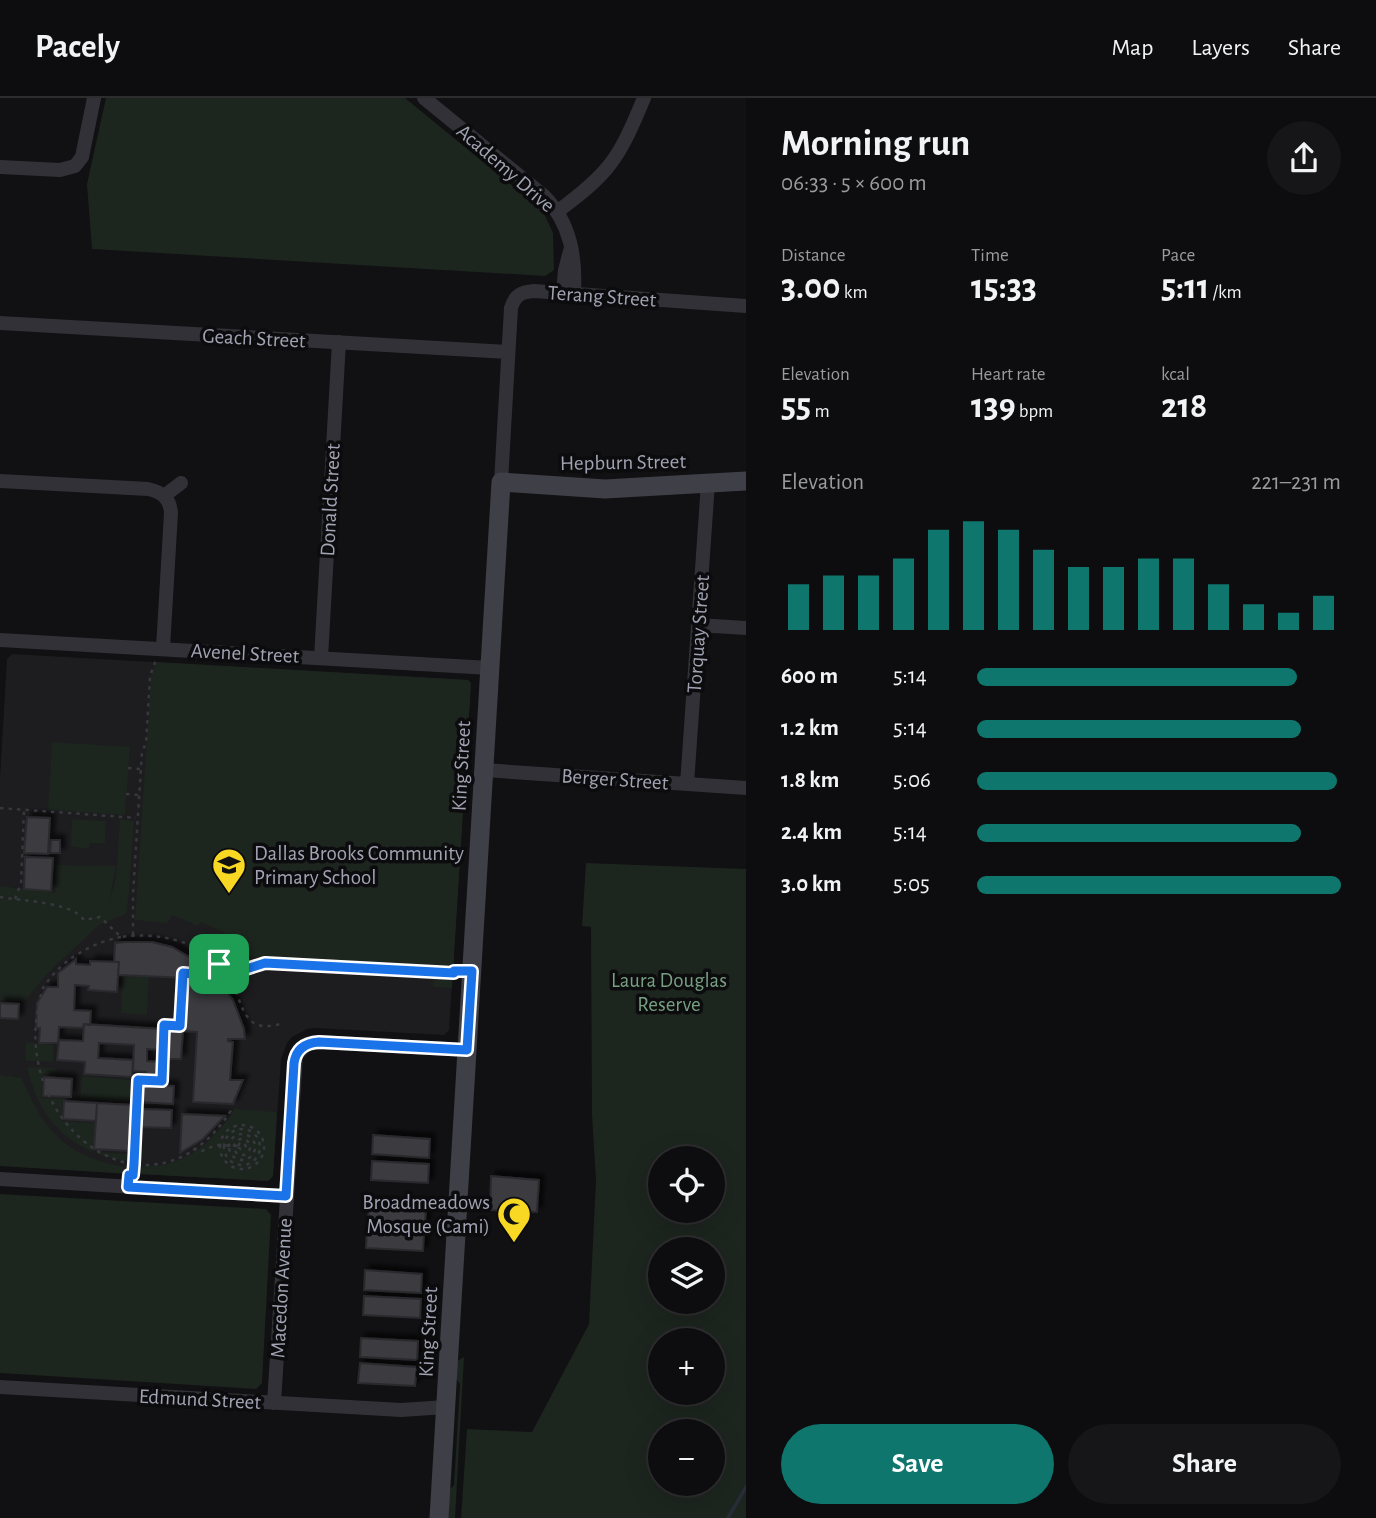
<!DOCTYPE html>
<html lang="en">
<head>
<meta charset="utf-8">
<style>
	:root { --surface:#0d0c0e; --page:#161517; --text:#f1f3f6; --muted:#9a9b9e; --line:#2d2c2e; --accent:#0f766e }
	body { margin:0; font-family:"Alegreya Sans",sans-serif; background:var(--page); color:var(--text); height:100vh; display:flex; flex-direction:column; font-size:26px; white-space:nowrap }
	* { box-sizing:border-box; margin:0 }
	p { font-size:23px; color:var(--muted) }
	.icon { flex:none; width:38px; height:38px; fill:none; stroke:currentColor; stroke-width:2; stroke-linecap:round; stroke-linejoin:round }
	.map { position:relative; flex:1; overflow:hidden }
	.details { display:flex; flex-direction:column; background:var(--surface); width:630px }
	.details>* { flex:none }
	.tools { position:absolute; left:648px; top:1048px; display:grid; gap:14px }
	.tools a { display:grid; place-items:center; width:77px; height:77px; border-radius:50%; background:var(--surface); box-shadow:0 7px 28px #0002,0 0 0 2px var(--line); font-size:35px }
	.pin { position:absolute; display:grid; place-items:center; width:60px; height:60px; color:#fff; margin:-30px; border-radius:14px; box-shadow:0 4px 10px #0006 }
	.round { display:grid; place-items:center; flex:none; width:74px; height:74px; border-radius:37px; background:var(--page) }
	.overview { display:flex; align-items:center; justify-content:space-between; height:119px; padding:0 35px }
	h1 { font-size:38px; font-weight:700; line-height:52px }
	.figures { display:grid; grid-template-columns:repeat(3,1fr); gap:10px; height:119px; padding:7px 35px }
	.figures div { display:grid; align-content:center }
	.figures b { font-size:35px; font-weight:700 }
	.figures small { font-size:19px; font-weight:400 }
	.figures p { font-size:19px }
	.chart { height:196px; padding:14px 35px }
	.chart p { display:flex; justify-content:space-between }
	.chart svg { width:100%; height:126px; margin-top:7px; stroke:var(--accent); stroke-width:6 }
	.action { display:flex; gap:14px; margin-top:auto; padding:14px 35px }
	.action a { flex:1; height:80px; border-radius:42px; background:var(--accent); color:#fff; font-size:28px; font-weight:700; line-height:80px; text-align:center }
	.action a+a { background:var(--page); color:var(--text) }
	ul { padding:0 35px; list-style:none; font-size:23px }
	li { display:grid; grid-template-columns:112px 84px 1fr; align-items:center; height:52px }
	li i { height:18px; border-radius:9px; background:var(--accent) }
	header { display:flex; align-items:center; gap:42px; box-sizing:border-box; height:98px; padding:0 35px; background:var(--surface); border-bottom:2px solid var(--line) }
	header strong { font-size:33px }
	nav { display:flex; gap:38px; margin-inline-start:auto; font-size:24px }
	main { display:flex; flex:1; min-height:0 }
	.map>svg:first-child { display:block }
</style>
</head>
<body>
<header>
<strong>Pacely</strong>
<nav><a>Map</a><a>Layers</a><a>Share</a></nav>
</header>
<main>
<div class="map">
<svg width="746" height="1420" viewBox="0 0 746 1420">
	<defs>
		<filter id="shadow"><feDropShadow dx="5" dy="-5" stdDeviation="2" flood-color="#0009"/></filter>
	</defs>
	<rect width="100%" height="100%" fill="#111012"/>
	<path fill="#1d1c1f" d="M12,556L468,582L471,585L449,932L444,937L315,930L307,931L292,939L287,945L281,961L273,1078L268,1083L0,1068V680L7,561Z"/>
	<path fill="#1d251f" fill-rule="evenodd" d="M106,0H405L543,113L553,135L554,172L545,178L92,151L87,86Z
		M157,564L468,582L471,585L452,890L433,889V879L278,872L277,862L244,857L225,835L201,824L198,828L172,817L168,825L135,822L151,578Z
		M52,644L130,649L125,717L48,712Z
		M72,721L106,723L105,745H90L89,751L71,748Z
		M120,721L134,723L129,795L126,816L99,827L47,876L24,904L0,902V788L55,795L56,767L116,768L109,805L116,780Z
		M586,765L746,771V1420H461L467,1331L532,1334L589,1226L596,1082L592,1017L591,829L582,828ZM660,1060H712V1113H660ZM660,1152H712V1204H660ZM660,1242H712V1295H660ZM660,1334H712V1386H660Z
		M123,878L149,879L147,917L121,915Z
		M26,944L54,947L53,964L26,963Z
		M27,969L56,970L55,977L43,976L41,1000L63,1001L62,1023L95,1025L94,1054L129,1056V1063C73,1056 39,1024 27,969Z
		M0,977L22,980C45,1036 68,1059 129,1070L130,1076L0,1068Z
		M82,978L132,982L131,1004L80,1001Z
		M234,1011L277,1014L273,1078L268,1083L137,1076L138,1070C147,1068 157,1068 166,1066C196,1059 218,1037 234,1011Z
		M0,1096L266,1111L271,1117L262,1285L256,1291L0,1275Z
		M464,1259L455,1420H447L449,1392L454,1387L460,1286L456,1281L457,1263Z"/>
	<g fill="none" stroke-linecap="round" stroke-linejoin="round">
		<path stroke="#272c36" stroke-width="3.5" d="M728,1420L746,1389"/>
	</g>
	<path fill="#3a3a3f" stroke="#2b2a2e" stroke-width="2" filter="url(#shadow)" d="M27,719L50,720L48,756L24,755Z
		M51,742H60V755H50Z
		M25,759L53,760L51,793L24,791Z
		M126,844H152L172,849L205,868L213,875V881L118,877L119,864H114L115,845Z
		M76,861V866L90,867V863L119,864L117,894L88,892L89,888L75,887L74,912L91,913L90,927L84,926L83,930L59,929L58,945H39L40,930H36L37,905L47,889H58V875Z
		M213,875L233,902L244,931L245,941H228V943L233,944L230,982H243L233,1006L193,1004L197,934L183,933L185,881H213Z
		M0,905L19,906L18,921L0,920Z
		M84,926L162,931L161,952L147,951V963L160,964L159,980L145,979L146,974L133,973L134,947L99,945L98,960L133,962L132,979L84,976L85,964L57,962L59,942L83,943Z
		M165,931L183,933L181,961H163Z
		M44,979L72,981L71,999L43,998Z
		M140,986L174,988L173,1006L139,1004Z
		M64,1003L97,1005L96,1023L63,1021Z
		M97,1005L132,1007L130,1053L94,1051Z
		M139,1011L172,1012L171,1030L138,1029Z
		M182,1016L225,1018L203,1041L180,1055Z
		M373,1037L430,1041L429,1060L372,1056Z
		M372,1063L429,1066L428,1085L371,1082Z
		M491,1078L539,1082L537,1114L490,1112Z
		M369,1105L426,1108L425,1127L368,1124Z
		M367,1130L424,1134L423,1153L366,1150Z
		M365,1172L422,1176L421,1195L364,1192Z
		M364,1198L421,1201L420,1220L363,1217Z
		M361,1240L418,1243L417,1262L360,1259Z
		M360,1265L417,1269L415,1288L358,1285Z"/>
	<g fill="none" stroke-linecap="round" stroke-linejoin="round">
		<path stroke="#37383e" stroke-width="2.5" stroke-dasharray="3.5 5" stroke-linecap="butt" d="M128,670L141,671
			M126,696L139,697
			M0,710L136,720
			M0,799C22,803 72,804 84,822L100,819L121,839C157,833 208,844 229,878C237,891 240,912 250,922C259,931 271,928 281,926
			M15,801L21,785L24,712
			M133,837V796L142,654L146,645L150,578L156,562
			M121,839C90,845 60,863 43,890C0,1021 150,1141 232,1011
			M220 1049a22 22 0 1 1 44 0a22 22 0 1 1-44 0Z
			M224 1049a18 18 0 1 1 36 0a18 18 0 1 1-36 0Z
			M229 1049a13 13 0 1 1 26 0a13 13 0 1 1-26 0Z
			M234 1049a8 8 0 1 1 16 0a8 8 0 1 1-16 0Z
			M238.5 1048a3.5 3.5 0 1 1 7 0a3.5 3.5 0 1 1-7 0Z
			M193,1051L202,1053L216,1047L239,1048
			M133,1076L138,982L162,983L164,927L180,928L183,875L204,877L205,868C220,866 230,865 243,872L265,865L454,875L455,873H458"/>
		<path stroke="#313137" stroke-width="14" d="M424,0L544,98C571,125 576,160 574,196
			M0,69L60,72L75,68L82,59L94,0
			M558,113C611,74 619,60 644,0
			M563,195L565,172L570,153
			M0,225L508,254
			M0,383L148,391C162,394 170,400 171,415L163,550
			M501,384L511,210C515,197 521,194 534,193L746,208
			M164,398L181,385
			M698,527L746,530
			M0,542L490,570
			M321,560L339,244
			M484,672L746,690
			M687,686L708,385
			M0,1081L286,1098
			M0,1289L401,1312L446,1309
			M274,1305L296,957L307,946L319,944L467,952"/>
		<path stroke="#3f4047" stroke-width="19" d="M439,1420L501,384L605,391L746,383"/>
	</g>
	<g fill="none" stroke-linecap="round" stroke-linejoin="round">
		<g stroke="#fff" stroke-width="14">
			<path id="route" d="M223,865L234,867L243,872L265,865L454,875V873H472L467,952L319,944C305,945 296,951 294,965L286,1098L128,1089L129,1077H133L134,1066L138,982L162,983L164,927L180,928L183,875L204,877L205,868Z"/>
		</g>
		<use href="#route" stroke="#1a73e8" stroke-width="9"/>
	</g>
	<defs>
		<g id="school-pin" transform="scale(1.75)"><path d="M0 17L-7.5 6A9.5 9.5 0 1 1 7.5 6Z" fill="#f8d822" stroke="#0c0b0d"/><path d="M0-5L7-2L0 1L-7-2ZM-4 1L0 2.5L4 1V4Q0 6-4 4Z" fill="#111"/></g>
		<g id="mosque-pin" transform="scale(1.75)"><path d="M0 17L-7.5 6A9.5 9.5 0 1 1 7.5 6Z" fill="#f8d822" stroke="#0c0b0d"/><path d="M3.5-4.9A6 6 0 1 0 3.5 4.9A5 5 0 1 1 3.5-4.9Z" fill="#111"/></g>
	</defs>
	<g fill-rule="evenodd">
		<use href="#school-pin" x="229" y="767"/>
		<use href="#mosque-pin" x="514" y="1116"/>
	</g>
	<g text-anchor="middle" stroke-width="7" stroke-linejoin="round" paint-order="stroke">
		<g font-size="21" fill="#a1a3b3" stroke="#0c0b0d">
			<text transform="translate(506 70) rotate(41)" y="7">Academy Drive</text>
			<text transform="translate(602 198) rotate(4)" y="7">Terang Street</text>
			<text transform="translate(254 240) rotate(3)" y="7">Geach Street</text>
			<text transform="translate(623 364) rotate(-1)" y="7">Hepburn Street</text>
			<text transform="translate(330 402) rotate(-87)" y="7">Donald Street</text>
			<text transform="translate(698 536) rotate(-86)" y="7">Torquay Street</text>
			<text transform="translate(245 555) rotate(3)" y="7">Avenel Street</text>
			<text transform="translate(461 668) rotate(-87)" y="7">King Street</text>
			<text transform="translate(615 681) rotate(4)" y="7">Berger Street</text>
			<text transform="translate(281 1190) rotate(-87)" y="7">Macedon Avenue</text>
			<text transform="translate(428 1234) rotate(-87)" y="7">King Street</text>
			<text transform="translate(200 1301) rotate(3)" y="7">Edmund Street</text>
		</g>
		<g font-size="21" fill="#a1a3b3" stroke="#0c0b0d" text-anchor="start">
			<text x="254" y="762">Dallas Brooks Community<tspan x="254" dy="24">Primary School</tspan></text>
			<text x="490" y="1111" text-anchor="end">Broadmeadows<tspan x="490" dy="24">Mosque (Cami)</tspan></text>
		</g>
		<g font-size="21" fill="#779f81" stroke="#0c0b0d">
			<text x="669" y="889">Laura Douglas<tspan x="669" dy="24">Reserve</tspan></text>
		</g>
	</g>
</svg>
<div class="tools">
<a><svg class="icon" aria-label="locate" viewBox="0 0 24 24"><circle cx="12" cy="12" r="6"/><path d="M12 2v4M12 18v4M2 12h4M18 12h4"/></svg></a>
<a><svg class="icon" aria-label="layers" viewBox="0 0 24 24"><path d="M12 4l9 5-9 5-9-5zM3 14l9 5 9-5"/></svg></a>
<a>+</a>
<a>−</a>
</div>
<div class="pin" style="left:219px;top:866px;background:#1e9e55"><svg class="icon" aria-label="arrive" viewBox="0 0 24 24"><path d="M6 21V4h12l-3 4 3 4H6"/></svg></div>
</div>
<section class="details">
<div class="overview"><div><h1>Morning run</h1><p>06:33 · 5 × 600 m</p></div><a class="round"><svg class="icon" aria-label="share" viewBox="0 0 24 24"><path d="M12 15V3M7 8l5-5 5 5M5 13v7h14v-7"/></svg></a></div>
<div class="figures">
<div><p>Distance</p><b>3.00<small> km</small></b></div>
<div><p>Time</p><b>15:33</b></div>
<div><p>Pace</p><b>5:11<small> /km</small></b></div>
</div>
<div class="figures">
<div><p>Elevation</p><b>55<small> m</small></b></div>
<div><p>Heart rate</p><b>139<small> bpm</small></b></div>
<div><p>kcal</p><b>218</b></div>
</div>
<div class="chart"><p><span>Elevation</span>221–231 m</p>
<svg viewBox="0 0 160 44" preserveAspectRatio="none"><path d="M5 44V28M15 44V25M25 44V25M35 44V19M45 44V9M55 44V6M65 44V9M75 44V16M85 44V22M95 44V22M105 44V19M115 44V19M125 44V28M135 44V35M145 44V38M155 44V32"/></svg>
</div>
<ul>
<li><b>600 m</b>5:14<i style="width:88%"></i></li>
<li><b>1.2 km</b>5:14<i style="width:89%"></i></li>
<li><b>1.8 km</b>5:06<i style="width:99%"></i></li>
<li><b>2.4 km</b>5:14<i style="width:89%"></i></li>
<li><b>3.0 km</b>5:05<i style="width:100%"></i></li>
</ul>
<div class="action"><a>Save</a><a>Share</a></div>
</section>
</main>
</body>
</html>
